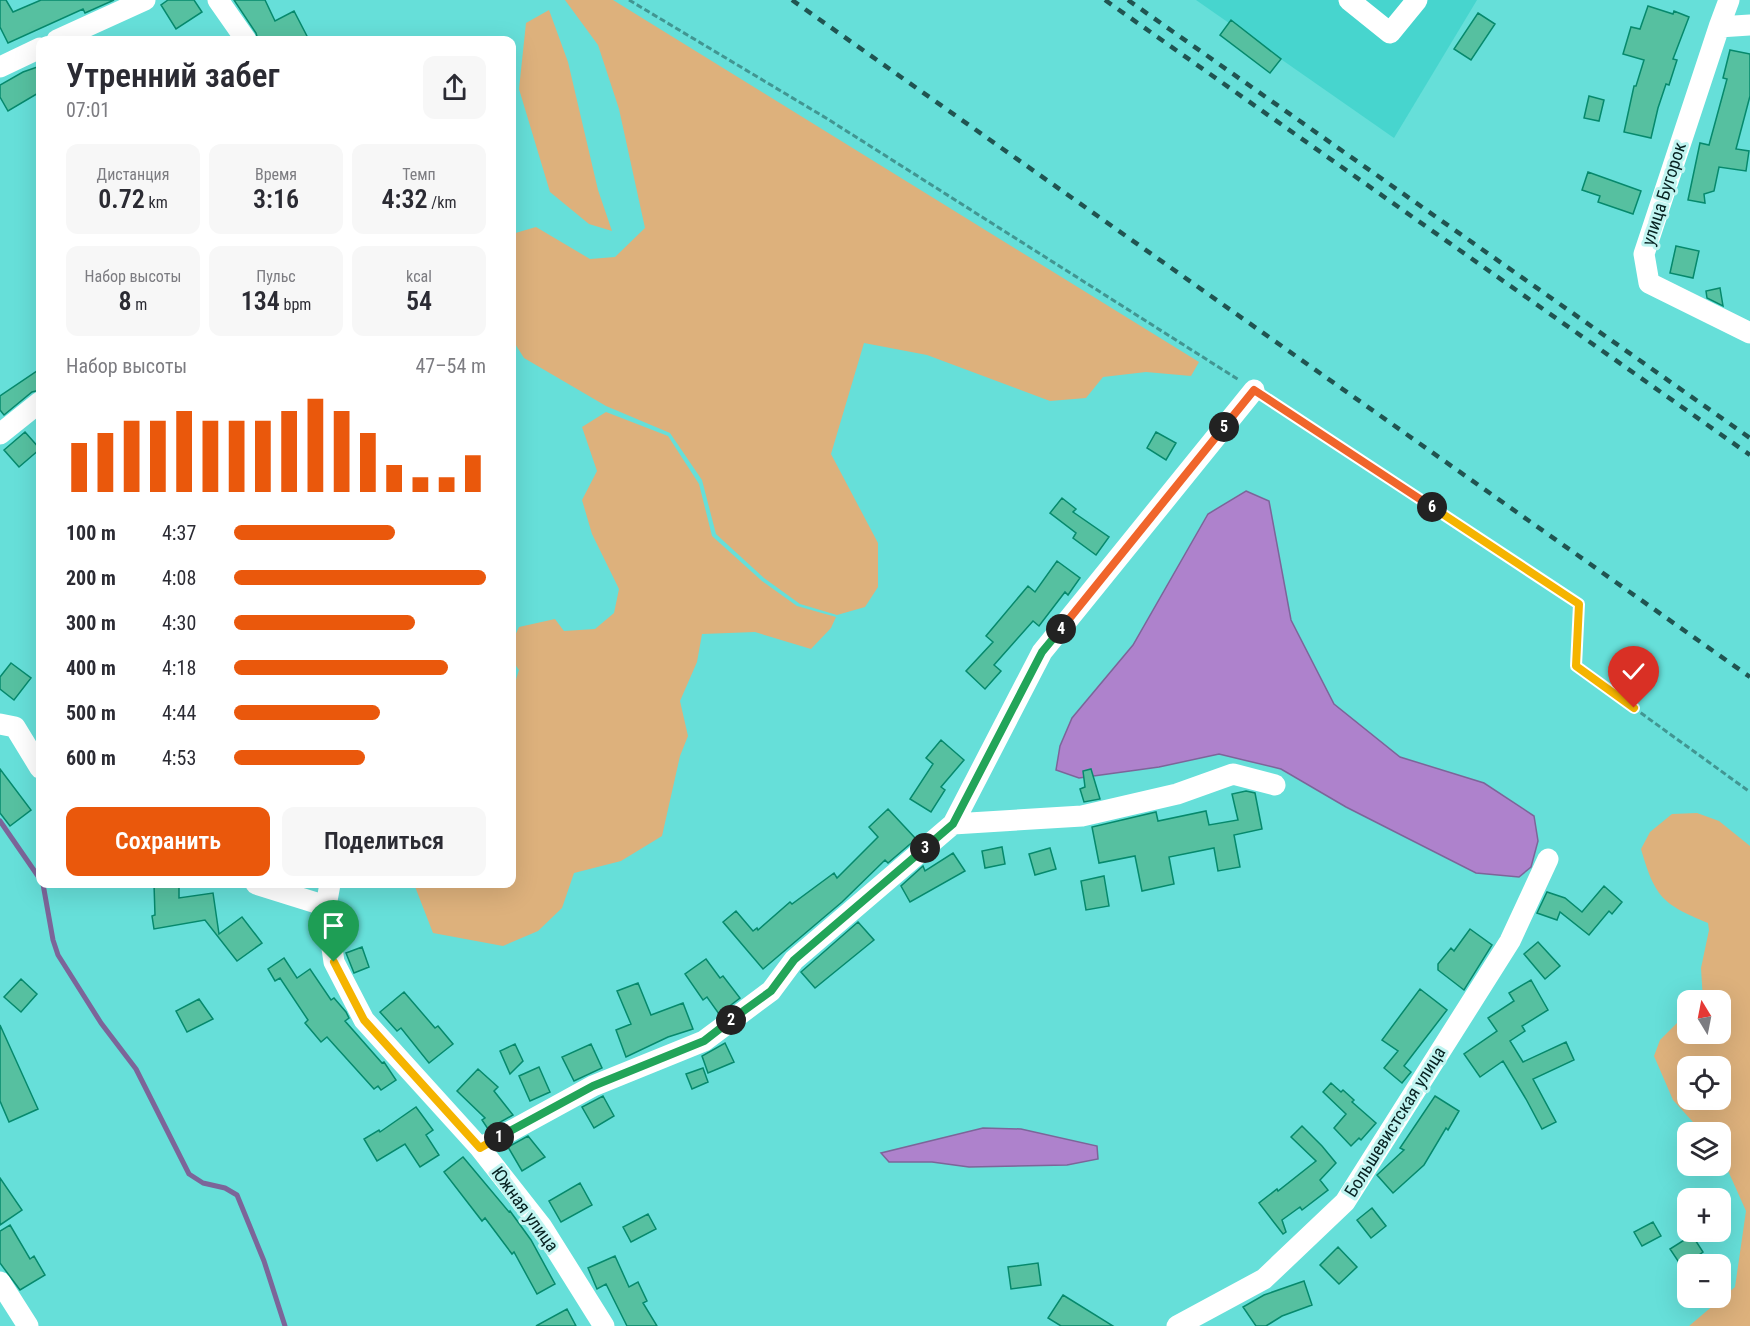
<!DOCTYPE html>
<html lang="ru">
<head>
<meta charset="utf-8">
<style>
	:root { --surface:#fff; --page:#f7f7f7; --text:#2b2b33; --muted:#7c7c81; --accent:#ea580c }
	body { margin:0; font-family:"Roboto Condensed",sans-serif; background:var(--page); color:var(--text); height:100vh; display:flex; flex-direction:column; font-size:22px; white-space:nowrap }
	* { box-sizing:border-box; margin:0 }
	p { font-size:20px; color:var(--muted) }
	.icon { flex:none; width:33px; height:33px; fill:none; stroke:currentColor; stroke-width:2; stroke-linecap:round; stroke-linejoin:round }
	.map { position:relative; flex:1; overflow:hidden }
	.sheet { position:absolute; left:36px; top:36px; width:480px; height:852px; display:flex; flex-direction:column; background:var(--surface); border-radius:12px; box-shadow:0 6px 24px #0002 }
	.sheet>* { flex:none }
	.needle { width:39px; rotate:350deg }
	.buttons { position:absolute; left:1677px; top:990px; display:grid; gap:12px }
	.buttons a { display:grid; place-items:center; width:54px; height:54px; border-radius:12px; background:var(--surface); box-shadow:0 6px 24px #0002; font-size:30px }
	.pin { position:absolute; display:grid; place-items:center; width:51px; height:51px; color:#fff; margin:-62px -26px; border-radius:50% 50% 50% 0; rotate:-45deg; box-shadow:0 0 6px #0007 }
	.pin .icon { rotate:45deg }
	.km { position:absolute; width:30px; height:30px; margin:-15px; border-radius:50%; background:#222; color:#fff; font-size:16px; line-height:30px; text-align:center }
	.round { display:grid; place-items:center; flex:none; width:63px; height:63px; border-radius:12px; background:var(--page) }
	.overview { display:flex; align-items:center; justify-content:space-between; height:102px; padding:0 30px }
	h1 { font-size:33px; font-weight:600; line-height:45px }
	.metrics { display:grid; grid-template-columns:repeat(3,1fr); gap:9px; height:102px; padding:6px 30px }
	.metrics div { display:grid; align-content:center; border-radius:12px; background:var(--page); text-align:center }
	.metrics b { font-size:26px; font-weight:600 }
	.metrics small { font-size:16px; font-weight:400 }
	.metrics p { font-size:16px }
	.chart { height:168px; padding:12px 30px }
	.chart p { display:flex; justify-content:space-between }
	.chart svg { width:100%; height:108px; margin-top:6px; stroke:var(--accent); stroke-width:6 }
	.action { display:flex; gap:12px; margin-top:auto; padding:12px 30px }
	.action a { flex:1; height:69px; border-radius:12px; background:var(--accent); color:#fff; font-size:24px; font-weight:600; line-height:69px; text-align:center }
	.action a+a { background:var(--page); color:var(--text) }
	ul { padding:0 30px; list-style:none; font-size:20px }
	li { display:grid; grid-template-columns:96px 72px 1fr; align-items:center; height:45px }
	li i { height:15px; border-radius:8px; background:var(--accent) }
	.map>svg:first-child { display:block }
</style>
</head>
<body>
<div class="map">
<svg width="1750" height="1326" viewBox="0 0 1750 1326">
	<rect width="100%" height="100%" fill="#66dfd9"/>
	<path fill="#47d5ce" d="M1196,0H1477L1394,138Z"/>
	<path fill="#ddb17c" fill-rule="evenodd" d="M565,0H613L1199,362L1191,376L1146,372L1103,377L1086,398L1050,401L927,355L864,343L831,454L878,543V587L865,607L837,615L800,604L764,578L716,534L702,480L670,433L606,406L524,358L512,339V234L536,227L590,259L615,257L645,228L619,109L598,45Z
		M549,10L568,62L598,190L612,231L589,224L550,192L519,89L526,23Z
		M606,412L668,436L699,484L712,536L762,581L797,606L836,617L831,628L811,649L755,632L702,634L697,662L680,701L688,736L680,756L662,836L621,861L574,873L562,908L538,931L503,946L433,933L414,884H512V692L519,670C507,653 511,644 519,627L555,619L564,631L595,629L614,613L619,589L592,534L582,500L597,471L582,427Z
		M1697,813L1719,821L1750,846V1326H1689L1735,1287L1746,1211L1721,1155L1720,1132H1702L1673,1100L1654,1056L1660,1040L1677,1023L1687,1024L1688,1034H1699L1701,1035L1720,1034V1000H1703L1701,968L1709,930L1708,923C1662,904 1655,897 1641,849L1650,832L1672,814ZM1688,1066H1720V1100H1688Z"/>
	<path fill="#ae82cc" stroke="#7c6599" stroke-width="1.5" d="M1246,491L1269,501L1291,620L1334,704L1400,757L1484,783L1534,816L1538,841L1531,867L1519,877L1476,873L1346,807L1281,769L1219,754L1159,767L1079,778L1056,770L1060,746L1072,718L1133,645L1208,514Z
		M983,1128L1021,1129L1097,1146L1098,1159L1067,1165L969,1167L932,1162H889L881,1153Z"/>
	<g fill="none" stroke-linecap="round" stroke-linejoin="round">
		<path stroke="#7c6599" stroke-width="5" d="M0,821L40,879
			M43,884L53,940L58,955L101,1023L136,1069L189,1174L203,1183L225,1188L237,1195L264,1261L285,1326"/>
	</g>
	<path fill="#56c0a0" stroke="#06896c" stroke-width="1.5" d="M0,0H6L13,12L41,0H114L85,13L83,9L8,43L0,27Z
		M168,0H194L202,12L176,29L161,5Z
		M234,0H265L275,21L294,11L309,40H258L256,33Z
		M1648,6L1673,14L1674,11L1689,17L1673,59L1677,60L1669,85L1666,84L1658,108L1651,138L1624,132L1634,86H1636L1644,60L1623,54L1631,27L1640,29Z
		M1478,13L1495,24L1471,60L1454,49Z
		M1231,20L1281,59L1270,73L1220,35Z
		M1730,50L1750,54V96L1736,149L1749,151L1746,171L1719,167L1714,191L1704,194L1705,203L1688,200L1700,143L1709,145L1727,79L1723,78Z
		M40,66V92L8,111L0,97V85L23,72Z
		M1589,96L1604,100L1599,121L1584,118Z
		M1588,172L1641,191L1633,214L1598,202L1600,196L1582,190Z
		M1676,246L1699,251L1693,278L1670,273Z
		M1720,288L1723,306L1707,298L1706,291Z
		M40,369V390L32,392L4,415L0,410V396Z
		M25,432L40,449L19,467L4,450Z
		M1156,432L1176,443L1166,460L1147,448Z
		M1062,498L1076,509L1073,512L1109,537L1096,555L1073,538L1076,533L1050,513Z
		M1057,561L1080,578L1068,595L1065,592L1039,626L1033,621L994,665L1001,671L985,689L966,671L993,642L986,636L1028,586L1035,592Z
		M11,663L31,678L14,700L0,689V677Z
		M941,740L964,760L941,787L945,790L931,812L910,799L933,764L926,758Z
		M0,769L31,810L10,826L0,813Z
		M1091,769L1100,799L1084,802L1080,789L1085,787L1083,771Z
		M1246,791L1255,793L1262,829L1234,835L1240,867L1218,871L1214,848L1169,857L1174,884L1142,891L1135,856L1099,863L1092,827L1156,812L1158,821L1206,811L1209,825L1238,820L1232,794Z
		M888,809L916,839L888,863L885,860L842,902L763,969L723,922L736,911L753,931L757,928L758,930L790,902L792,904L834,873L837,878L878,837L869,827Z
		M1002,847L1005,864L985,868L982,851Z
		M1050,848L1056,869L1035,875L1029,854Z
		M953,853L965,871L910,902L901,886L923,866L925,871Z
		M1104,876L1109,906L1086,910L1081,881Z
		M154,884H179V898L213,893L219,934L242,917L262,943L237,961L205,920L154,929L152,916L155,915Z
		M1604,886L1622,902L1612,914L1609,911L1589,935L1560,912L1557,920L1537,913L1547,892L1565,898L1582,912Z
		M858,922L874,940L815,988L801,972Z
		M1470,929L1492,945L1464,990L1438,970V964L1451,948L1454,951Z
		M1538,942L1560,966L1545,979L1524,954Z
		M362,947L369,967L354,973L346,953Z
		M284,958L297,978L310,969L331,1000L334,998L346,1012L349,1018L345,1021L382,1063L384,1062L396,1080L381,1090L378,1086L374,1089L327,1037L321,1042L305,1023L308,1020L280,978L275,981L268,969Z
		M706,959L720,978L723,976L740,998L719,1014L707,997L703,1000L685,974Z
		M21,979L37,994L21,1012L4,997Z
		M1531,980L1548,1010L1522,1026L1525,1031L1510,1041L1523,1062L1566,1042L1574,1060L1533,1079L1556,1122L1542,1129L1526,1099L1503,1061L1480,1077L1464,1054L1497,1031L1488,1018L1514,1001L1509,993Z
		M638,983L651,1015L683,1003L693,1029L668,1037L626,1057L616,1030L631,1024L617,991Z
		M1420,989L1447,1010L1404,1066L1411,1072L1402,1083L1384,1068L1398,1051L1382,1040Z
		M404,992L435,1028L438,1026L453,1044L429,1063L401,1028L397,1031L380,1012Z
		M199,999L213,1019L187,1032L176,1011Z
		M0,1025L38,1109L9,1122L0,1101Z
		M725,1043L734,1062L708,1073L702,1056Z
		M515,1044L523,1061L510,1074L500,1051Z
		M591,1044L602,1068L574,1081L562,1057Z
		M539,1067L550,1092L530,1101L519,1076Z
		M703,1068L708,1082L692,1089L686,1074Z
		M478,1069L498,1087L494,1091L513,1115L488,1129L482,1120L485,1118L457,1091Z
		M1331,1083L1341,1092L1343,1090L1354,1100L1352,1102L1376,1123L1361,1140L1359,1138L1351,1146L1334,1128L1346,1114L1323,1092Z
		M603,1096L614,1116L594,1128L582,1107Z
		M1435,1096L1459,1111L1448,1130L1446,1128L1424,1165L1393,1193L1377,1175L1404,1150L1400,1148Z
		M416,1107L433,1130L426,1135L439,1155L420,1167L405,1144L377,1161L364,1139L379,1130L380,1132Z
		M1302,1126L1322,1146L1336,1163L1320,1180L1328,1190L1302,1210L1300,1207L1282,1220L1286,1232L1283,1234L1259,1203L1277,1189L1278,1191L1316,1161L1291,1137Z
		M528,1136L545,1157L522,1171L508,1147Z
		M463,1157L509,1212L510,1211L531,1240L555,1284L537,1294L514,1252L512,1254L485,1218L482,1221L444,1172Z
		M0,1178L22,1210L0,1225Z
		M580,1183L592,1205L561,1222L549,1201Z
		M1372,1208L1386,1226L1371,1238L1357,1220Z
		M648,1214L656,1229L631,1242L623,1227Z
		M1653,1222L1661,1236L1642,1246L1634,1232Z
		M10,1225L30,1259L34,1256L45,1275L20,1290L0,1263V1231Z
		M1692,1235L1703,1252L1682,1267L1670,1249Z
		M1338,1247L1357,1267L1339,1284L1320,1265Z
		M615,1256L629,1287L638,1282L647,1301L643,1303L657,1326H627L606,1284L597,1289L588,1268Z
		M1038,1263L1041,1285L1011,1289L1008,1267Z
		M1304,1281L1312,1305L1282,1316L1266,1326H1256L1243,1307L1264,1295Z
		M1063,1295L1113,1326H1061L1048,1318Z
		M567,1309L576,1326H536Z"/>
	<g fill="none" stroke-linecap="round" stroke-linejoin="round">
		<path stroke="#419692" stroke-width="3" stroke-dasharray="6 3" stroke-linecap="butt" d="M629,0L826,118L1239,380
			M1269,400L1579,604L1576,666L1750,792"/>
		<path stroke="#fff" stroke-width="21" d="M218,0L246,40
			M1349,0L1390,33L1417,0
			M1729,0L1719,27L1644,254L1649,283L1750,333
			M1719,27L1750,25
			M57,40L145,0
			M0,67L40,48
			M0,434L40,402
			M0,724L15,727L40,768
			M953,824L1082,816L1177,794L1233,774L1275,785
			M256,884L326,906
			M330,884L326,906L334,962L364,1020L480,1148L542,1227L604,1326
			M480,1148L593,1086L704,1041L771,991L794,960L953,824L1042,652L1254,390
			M0,1282L28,1326
			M1177,1326L1264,1279L1345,1202L1510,941L1548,859"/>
		<path stroke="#205451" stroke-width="4.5" stroke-dasharray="8 8" stroke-linecap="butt" d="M792,0L1750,677
			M1105,0L1750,455
			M1128,0L1750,438"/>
	</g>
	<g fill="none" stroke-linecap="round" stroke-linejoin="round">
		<g stroke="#fff" stroke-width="12">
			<path id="split-1" d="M334,962L364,1020L480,1148L499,1137"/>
		</g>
		<g stroke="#fff" stroke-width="12">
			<path id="split-2" d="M499,1137L593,1086L704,1041L731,1020"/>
		</g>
		<g stroke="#fff" stroke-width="12">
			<path id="split-3" d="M731,1020L771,991L794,960L925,848"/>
		</g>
		<g stroke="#fff" stroke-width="12">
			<path id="split-4" d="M925,848L953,824L1042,652L1061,629"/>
		</g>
		<g stroke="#fff" stroke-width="12">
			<path id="split-5" d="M1061,629L1224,427"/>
		</g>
		<g stroke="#fff" stroke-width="12">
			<path id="split-6" d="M1224,427L1254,390L1432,507"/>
		</g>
		<g stroke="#fff" stroke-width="12">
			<path id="split-7" d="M1432,507L1579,604L1576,666L1634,708"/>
		</g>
		<use href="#split-1" stroke="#f5b400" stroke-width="8"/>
		<use href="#split-2" stroke="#22a559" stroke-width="8"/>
		<use href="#split-3" stroke="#22a559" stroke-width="8"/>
		<use href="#split-4" stroke="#22a559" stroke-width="8"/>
		<use href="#split-5" stroke="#f0652b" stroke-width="8"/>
		<use href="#split-6" stroke="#f0652b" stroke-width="8"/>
		<use href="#split-7" stroke="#f5b400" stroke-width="8"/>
	</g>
	<g text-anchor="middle" stroke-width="6" stroke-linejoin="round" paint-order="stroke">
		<g font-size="18" fill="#072221" stroke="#c0f5f1">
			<text transform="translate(1664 194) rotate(-72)" y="6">улица Бугорок</text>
			<text transform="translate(1395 1122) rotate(-58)" y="6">Большевистская улица</text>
			<text transform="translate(525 1209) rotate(54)" y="6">Южная улица</text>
		</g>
	</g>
</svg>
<div class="buttons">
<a><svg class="needle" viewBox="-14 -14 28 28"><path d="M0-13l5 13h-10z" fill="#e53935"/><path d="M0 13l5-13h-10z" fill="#7c7c81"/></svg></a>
<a><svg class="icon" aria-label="locate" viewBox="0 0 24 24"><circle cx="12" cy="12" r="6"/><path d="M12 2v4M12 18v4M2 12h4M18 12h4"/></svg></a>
<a><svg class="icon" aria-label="layers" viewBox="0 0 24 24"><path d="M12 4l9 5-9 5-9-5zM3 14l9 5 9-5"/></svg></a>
<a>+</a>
<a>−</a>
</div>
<div class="pin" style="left:334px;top:962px;background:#1e9e55"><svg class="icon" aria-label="arrive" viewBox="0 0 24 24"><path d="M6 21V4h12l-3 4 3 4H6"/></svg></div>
<div class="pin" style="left:1634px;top:708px;background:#d93025"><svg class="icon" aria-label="check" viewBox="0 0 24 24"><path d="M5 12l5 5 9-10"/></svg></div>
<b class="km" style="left:499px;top:1137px">1</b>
<b class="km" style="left:731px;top:1020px">2</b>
<b class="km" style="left:925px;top:848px">3</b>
<b class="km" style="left:1061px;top:629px">4</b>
<b class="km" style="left:1224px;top:427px">5</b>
<b class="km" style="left:1432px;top:507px">6</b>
<section class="sheet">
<div class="overview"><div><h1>Утренний забег</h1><p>07:01</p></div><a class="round"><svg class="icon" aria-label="share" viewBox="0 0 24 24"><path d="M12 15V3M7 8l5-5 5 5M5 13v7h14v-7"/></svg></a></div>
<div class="metrics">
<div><p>Дистанция</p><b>0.72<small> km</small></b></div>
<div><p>Время</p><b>3:16</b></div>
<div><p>Темп</p><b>4:32<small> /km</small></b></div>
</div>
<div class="metrics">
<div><p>Набор высоты</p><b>8<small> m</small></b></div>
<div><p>Пульс</p><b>134<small> bpm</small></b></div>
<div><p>kcal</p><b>54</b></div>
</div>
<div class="chart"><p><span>Набор высоты</span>47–54 m</p>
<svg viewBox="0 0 160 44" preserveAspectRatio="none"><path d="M5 44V24M15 44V20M25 44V15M35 44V15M45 44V11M55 44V15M65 44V15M75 44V15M85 44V11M95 44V6M105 44V11M115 44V20M125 44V33M135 44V38M145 44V38M155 44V29"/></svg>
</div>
<ul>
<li><b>100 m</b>4:37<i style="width:64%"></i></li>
<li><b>200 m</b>4:08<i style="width:100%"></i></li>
<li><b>300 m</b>4:30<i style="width:72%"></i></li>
<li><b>400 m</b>4:18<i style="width:85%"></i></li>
<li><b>500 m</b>4:44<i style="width:58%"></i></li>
<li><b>600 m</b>4:53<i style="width:52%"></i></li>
</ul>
<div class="action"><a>Сохранить</a><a>Поделиться</a></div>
</section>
</div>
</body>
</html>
